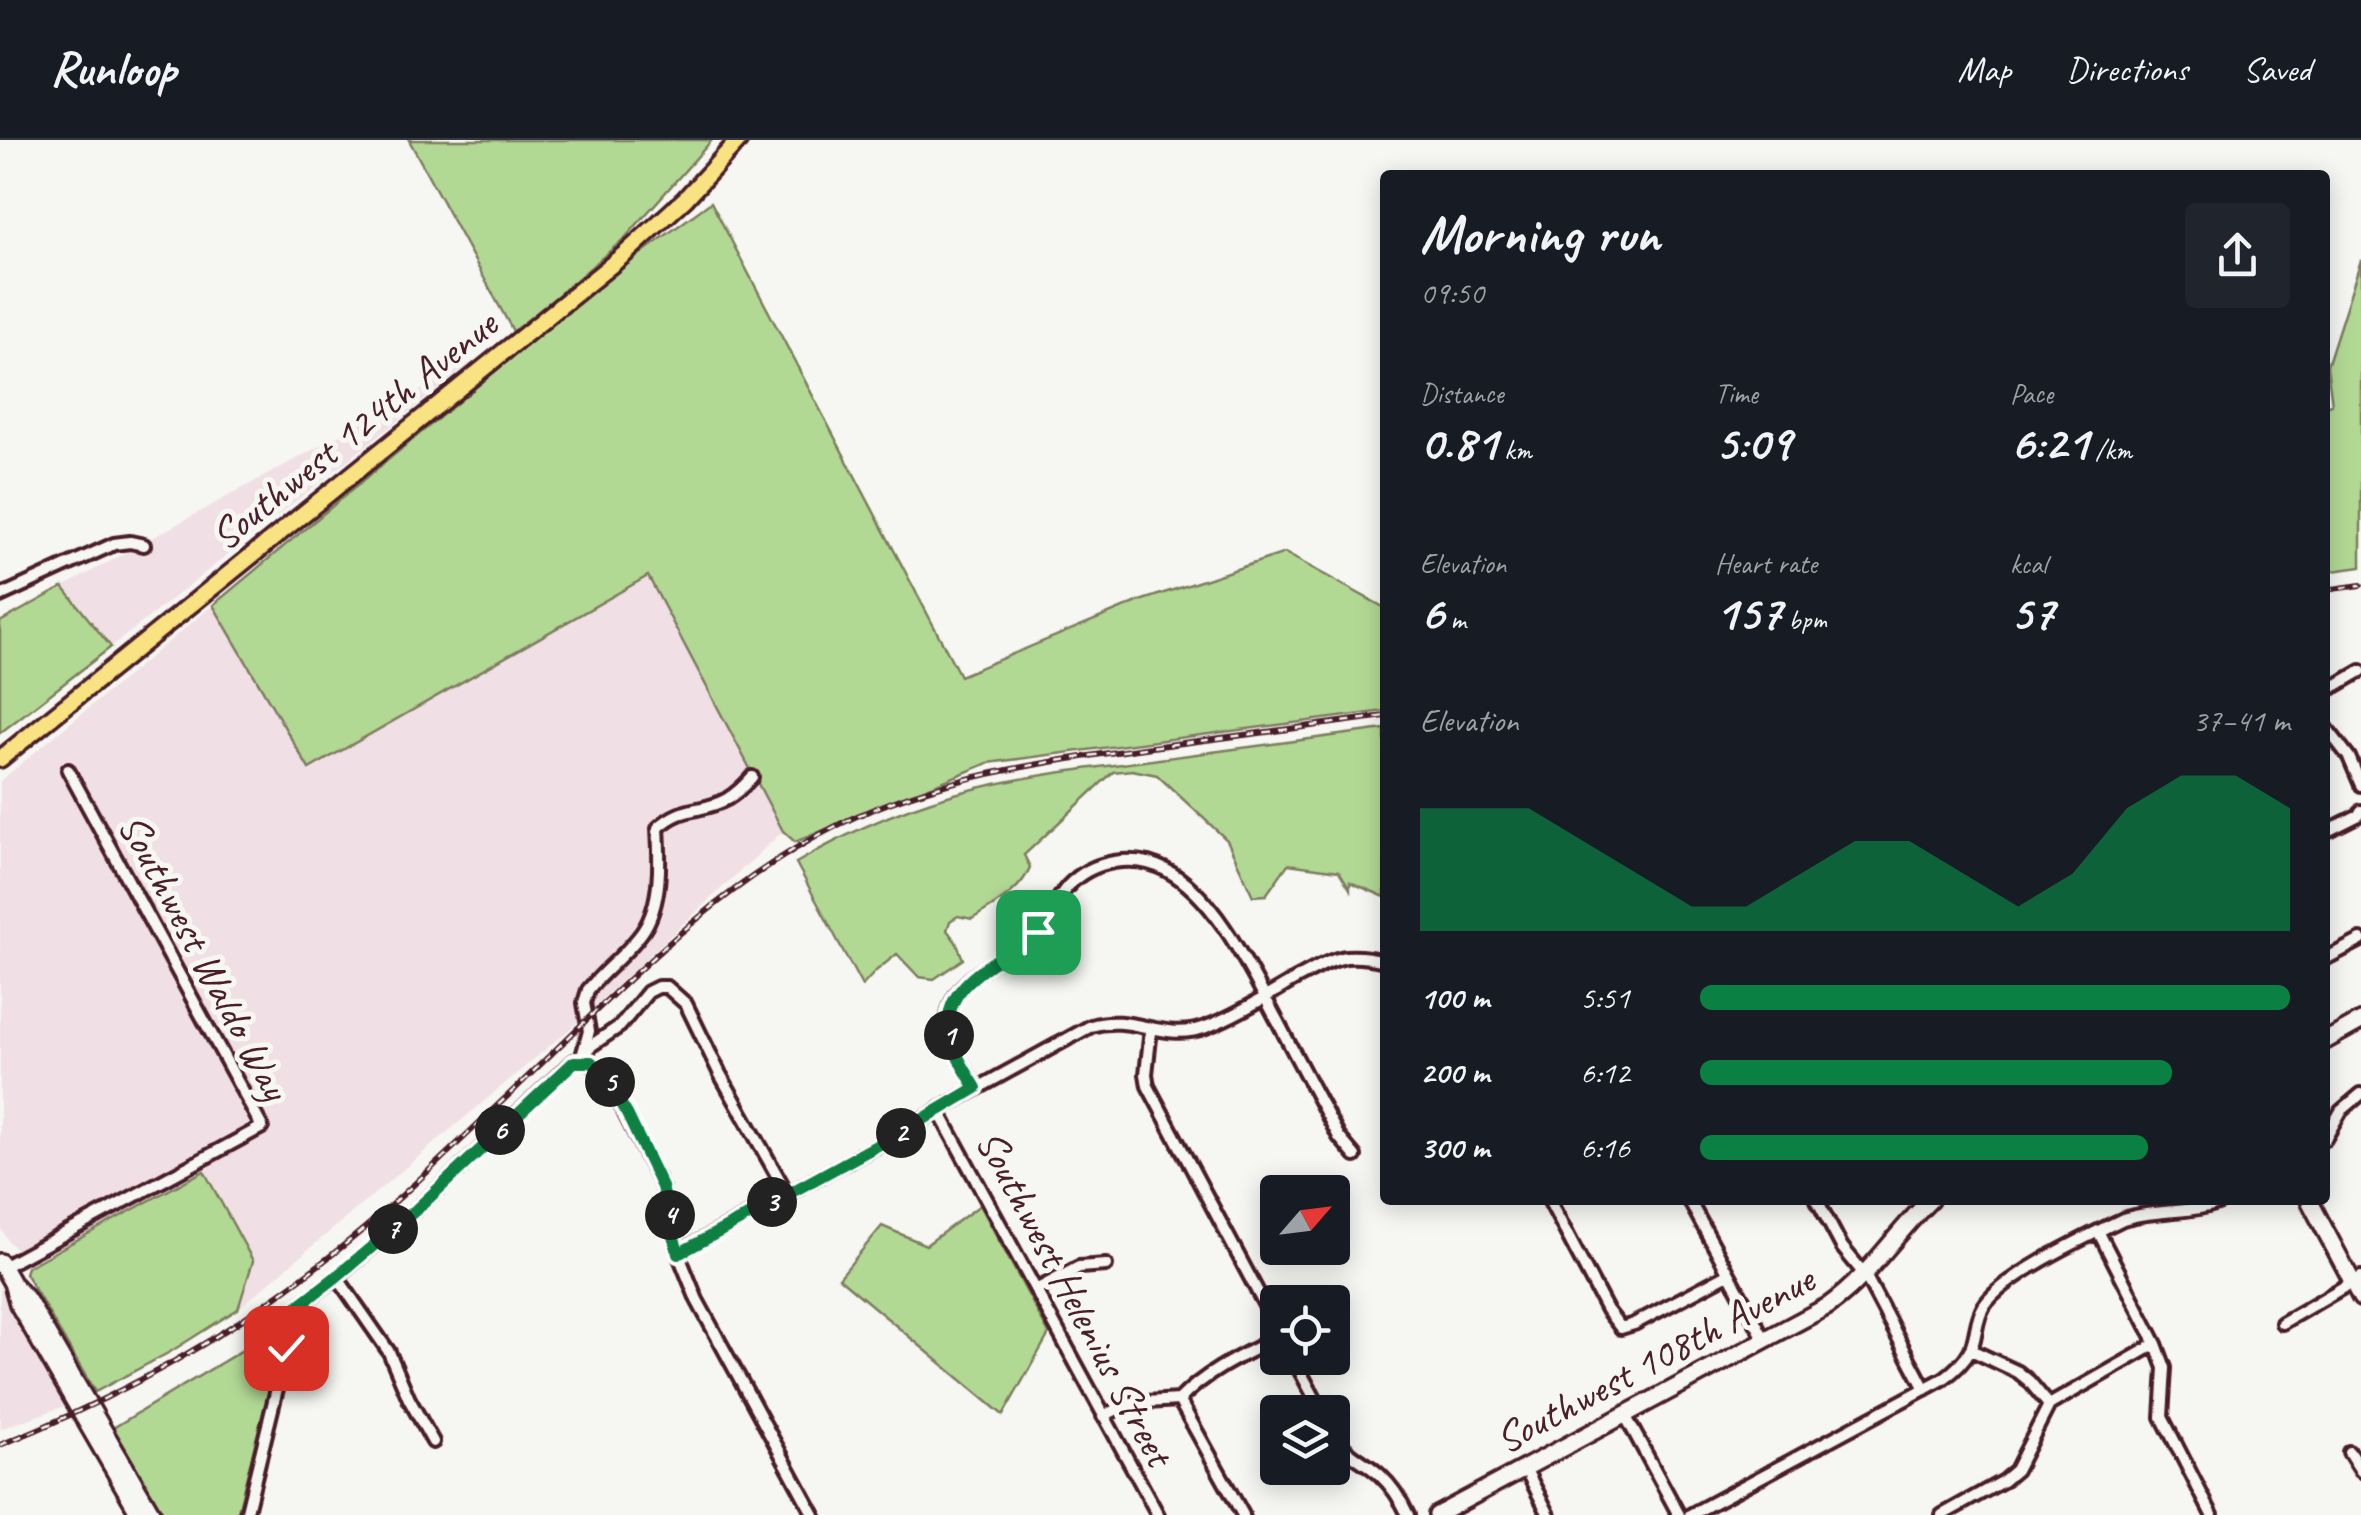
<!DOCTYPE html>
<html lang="en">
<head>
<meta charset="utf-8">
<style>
	:root { --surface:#171b24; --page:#20242c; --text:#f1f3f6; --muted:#9ea1a6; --line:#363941; --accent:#0b8043 }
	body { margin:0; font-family:Caveat,sans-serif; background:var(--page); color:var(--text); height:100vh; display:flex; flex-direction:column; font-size:38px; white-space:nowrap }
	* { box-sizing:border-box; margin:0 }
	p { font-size:32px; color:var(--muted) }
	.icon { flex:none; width:55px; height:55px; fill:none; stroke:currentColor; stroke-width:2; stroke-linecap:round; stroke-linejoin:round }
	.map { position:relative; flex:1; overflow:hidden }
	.side { position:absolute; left:1380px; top:30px; width:950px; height:1035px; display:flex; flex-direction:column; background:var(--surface); border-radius:10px; box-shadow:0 5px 25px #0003 }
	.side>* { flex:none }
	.needle { width:65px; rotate:62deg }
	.buttons { position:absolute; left:1260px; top:1035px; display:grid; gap:20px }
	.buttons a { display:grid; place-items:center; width:90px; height:90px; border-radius:10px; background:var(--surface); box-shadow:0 5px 25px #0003; font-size:50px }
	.pin { position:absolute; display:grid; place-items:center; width:85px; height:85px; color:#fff; margin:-42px; border-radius:20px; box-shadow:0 5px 15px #0006 }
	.km { position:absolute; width:50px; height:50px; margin:-25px; border-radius:50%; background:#222; color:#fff; font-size:28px; line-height:50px; text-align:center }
	.round { display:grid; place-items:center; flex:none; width:105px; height:105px; border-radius:10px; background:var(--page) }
	.overview { display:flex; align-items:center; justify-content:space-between; height:170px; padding:0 40px }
	h1 { font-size:55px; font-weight:700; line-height:75px }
	.stats { display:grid; grid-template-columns:repeat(3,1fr); gap:15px; height:170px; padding:10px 40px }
	.stats div { display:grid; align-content:center }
	.stats b { font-size:50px; font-weight:700 }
	.stats small { font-size:28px; font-weight:400 }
	.stats p { font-size:28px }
	.chart { height:280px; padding:20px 40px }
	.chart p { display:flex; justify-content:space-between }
	.chart svg { width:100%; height:180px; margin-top:10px; fill:var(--accent); opacity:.7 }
	ul { padding:0 40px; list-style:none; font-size:32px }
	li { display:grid; grid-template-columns:160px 120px 1fr; align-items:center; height:75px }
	li i { height:25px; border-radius:12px; background:var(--accent) }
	header { display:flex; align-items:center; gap:60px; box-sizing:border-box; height:140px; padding:0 50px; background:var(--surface); border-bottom:2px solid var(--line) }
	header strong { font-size:48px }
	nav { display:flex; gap:55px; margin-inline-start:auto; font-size:35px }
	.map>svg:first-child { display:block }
</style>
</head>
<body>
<header>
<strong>Runloop</strong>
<nav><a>Map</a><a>Directions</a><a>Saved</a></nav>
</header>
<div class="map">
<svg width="2361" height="1375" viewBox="0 0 2361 1375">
	<rect width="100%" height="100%" fill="#f6f6f2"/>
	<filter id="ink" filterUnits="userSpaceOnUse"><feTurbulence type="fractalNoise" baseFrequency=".01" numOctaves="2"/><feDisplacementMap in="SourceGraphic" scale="20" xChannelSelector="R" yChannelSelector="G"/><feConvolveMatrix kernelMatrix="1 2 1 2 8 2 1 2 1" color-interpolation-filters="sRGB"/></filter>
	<g filter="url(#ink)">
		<path fill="#f0e0e5" d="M472,222L111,507L63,447Z
			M648,436L783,691L578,882L238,1169L253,1121L204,1031L31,1123L8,1101L0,1087V641L213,465L309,629Z
			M0,1147L65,1266L0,1289Z"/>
		<path fill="#b2d994" stroke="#7e7c60" stroke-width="2.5" d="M409,0H712L624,99L514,193Z
			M711,62L960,536L1140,461L1285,413L1385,468V571L988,623L795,702L783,691L648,436L309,629L213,465L609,137Z
			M2361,120V427L2325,432V266L2332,264L2327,226Z
			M63,447L111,507L0,593V482Z
			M1385,589V757L1350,742V749L1339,731L1288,724L1266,755L1253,756L1227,700L1157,635L1132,630L1113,632L1024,715L1030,727C1022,751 992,766 972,779L958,776L950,781L947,790L956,802L963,819L934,839L919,837L897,814L877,830L862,846L796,723C853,689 914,663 978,648C1037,634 1099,627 1159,619C1234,609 1310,599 1385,589Z
			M204,1031L253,1121L238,1169L170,1212L95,1252L25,1133L27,1127Z
			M980,1065L1049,1194L1003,1275L839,1138L882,1086L926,1105Z
			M284,1190L237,1375H161L113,1288L269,1194Z"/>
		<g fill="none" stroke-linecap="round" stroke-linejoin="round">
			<g stroke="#4a1f2b" stroke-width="18">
				<path id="street" d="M0,456L114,404L130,402L144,405
					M2325,552L2361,531
					M2325,586L2349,617L2361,645
					M2325,692L2359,675L2361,671
					M2325,819L2361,800
					M1151,889L1146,934L1148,946L1278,1190
					M585,915L592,905L620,886L648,852L658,847H667L686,864L720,934L787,1053
					M581,920L589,891L584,863L588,850C605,829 628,813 643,791C662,763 660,721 658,688C684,664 700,674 727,659C737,653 744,646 752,637
					M976,948C963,925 943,899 949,871C958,834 1006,819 1033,796C1048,783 1054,761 1068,746C1092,720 1135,713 1166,730C1217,757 1252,834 1278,882C1298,921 1319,959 1339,997L1355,1016
					M938,970L1158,1375
					M2325,999L2341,971L2361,954
					M1549,1060L1607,1170L1621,1188L1634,1184L1728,1134
					M1689,1060L1765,1200
					M1817,1060L1842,1107L1865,1135L1925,1249
					M2098,1091L2156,1204L2165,1228L2162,1277L2212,1375
					M678,1113L901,993L938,970L1091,886C1132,873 1164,903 1206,887C1237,875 1267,856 1296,839C1312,831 1328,820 1346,817C1359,816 1373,818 1385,821
					M3,1127L262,987L68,630
					M337,1137L389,1212L409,1259L433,1302
					M1036,1150L1079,1127L1106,1125
					M2282,1183L2361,1137
					M1971,1210L2018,1232L2029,1241L2049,1265
					M1293,1218L1322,1272
					M1179,1260L1243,1375
					M1625,1275L1679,1375
					M1103,1276L1130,1263L1179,1260C1207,1231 1243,1215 1278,1197
					M1332,1291C1347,1317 1360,1317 1380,1335C1392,1346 1401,1360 1408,1375
					M2349,1312L2361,1331
					M1525,1328L1549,1375
					M246,1375L297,1167L337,1137L417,1069L567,927L574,921L591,922L609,942L662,1047L678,1113L697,1160L814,1375
					M1690,1375L1943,1239C1953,1232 1964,1222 1970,1211C1977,1197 1975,1180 1984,1166C2004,1135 2088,1096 2123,1079C2156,1068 2194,1075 2225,1060
					M1942,1375L2003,1341L2016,1330L2049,1265L2156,1204"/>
			</g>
			<g stroke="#4a1f2b" stroke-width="22">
				<path id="secondary" d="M2325,901L2361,881
					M2309,1060L2361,1158
					M0,1122L12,1143L18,1164L140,1375
					M14,1145L27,1159L153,1375
					M1437,1375L1828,1166C1869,1137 1894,1095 1930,1060"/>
			</g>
			<g stroke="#4a1f2b" stroke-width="22">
				<path id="primary" d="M0,619L626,113L685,59L739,0"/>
			</g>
			<use href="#street" stroke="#f6f6f2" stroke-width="10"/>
			<use href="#secondary" stroke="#f6f6f2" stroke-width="15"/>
			<use href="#primary" stroke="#f8e281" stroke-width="15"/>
			<g stroke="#4a1f2b" stroke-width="6">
				<path id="rail" d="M2325,450L2361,445
					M0,1305C118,1258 229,1196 329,1117C395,1066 454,1006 515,949C616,853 713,747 840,684C939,636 1044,622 1152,607C1230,597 1307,587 1385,576"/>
			</g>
			<use href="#rail" stroke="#f6f6f2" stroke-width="2.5" stroke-dasharray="8" stroke-linecap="butt"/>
		</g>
	</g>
	<g fill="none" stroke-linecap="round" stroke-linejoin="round" filter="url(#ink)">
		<g stroke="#fff" stroke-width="20">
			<path id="route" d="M286,1208L297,1167L336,1137L417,1069L574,922H591L599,928L627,974L662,1047L678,1114L900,993L976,948C967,933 956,917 951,899C935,844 1003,820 1038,792"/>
		</g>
		<use href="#route" stroke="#0b8043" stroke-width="12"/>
	</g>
	<g text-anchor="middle" stroke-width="10" stroke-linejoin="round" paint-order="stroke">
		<g font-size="42" fill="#4a1f2b" stroke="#f6f6f2">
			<text transform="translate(353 289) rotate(-39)" y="15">Southwest 124th Avenue</text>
			<text transform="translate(205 816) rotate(62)" y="15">Southwest Waldo Way</text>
			<text transform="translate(1076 1157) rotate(62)" y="15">Southwest Helenius Street</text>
			<text transform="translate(1654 1218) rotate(-28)" y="15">Southwest 108th Avenue</text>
		</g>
	</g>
</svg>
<div class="buttons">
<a><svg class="needle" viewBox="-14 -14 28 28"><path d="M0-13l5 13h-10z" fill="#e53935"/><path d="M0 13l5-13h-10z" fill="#9ea1a6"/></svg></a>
<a><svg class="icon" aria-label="locate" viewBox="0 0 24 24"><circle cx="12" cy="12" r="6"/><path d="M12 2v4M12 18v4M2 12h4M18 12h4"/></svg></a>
<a><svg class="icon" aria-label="layers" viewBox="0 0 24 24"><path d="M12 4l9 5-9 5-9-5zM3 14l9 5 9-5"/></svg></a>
</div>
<div class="pin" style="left:1038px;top:792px;background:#1e9e55"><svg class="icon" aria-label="arrive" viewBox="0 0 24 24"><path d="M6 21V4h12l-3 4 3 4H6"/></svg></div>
<div class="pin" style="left:286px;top:1208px;background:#d93025"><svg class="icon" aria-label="check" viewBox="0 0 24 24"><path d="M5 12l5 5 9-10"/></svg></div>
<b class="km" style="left:949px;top:895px">1</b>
<b class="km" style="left:901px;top:993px">2</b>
<b class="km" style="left:772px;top:1062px">3</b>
<b class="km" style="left:670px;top:1075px">4</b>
<b class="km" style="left:610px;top:942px">5</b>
<b class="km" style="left:500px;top:990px">6</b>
<b class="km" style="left:393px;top:1089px">7</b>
<section class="side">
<div class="overview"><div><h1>Morning run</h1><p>09:50</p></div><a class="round"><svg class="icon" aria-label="share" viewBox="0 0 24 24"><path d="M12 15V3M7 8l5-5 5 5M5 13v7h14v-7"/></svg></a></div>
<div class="stats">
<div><p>Distance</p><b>0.81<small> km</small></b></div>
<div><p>Time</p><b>5:09</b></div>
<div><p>Pace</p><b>6:21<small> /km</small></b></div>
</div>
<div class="stats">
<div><p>Elevation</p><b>6<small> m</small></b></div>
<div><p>Heart rate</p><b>157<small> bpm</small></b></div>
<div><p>kcal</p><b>57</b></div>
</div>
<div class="chart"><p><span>Elevation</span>37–41 m</p>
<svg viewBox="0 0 160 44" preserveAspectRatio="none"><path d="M0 44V14L10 14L20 14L30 22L40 30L50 38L60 38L70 30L80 22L90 22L100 30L110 38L120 30L130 14L140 6L150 6L160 14V44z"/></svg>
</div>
<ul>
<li><b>100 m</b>5:51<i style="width:100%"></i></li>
<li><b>200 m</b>6:12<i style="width:80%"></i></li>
<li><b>300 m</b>6:16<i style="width:76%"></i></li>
</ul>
</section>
</div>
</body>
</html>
